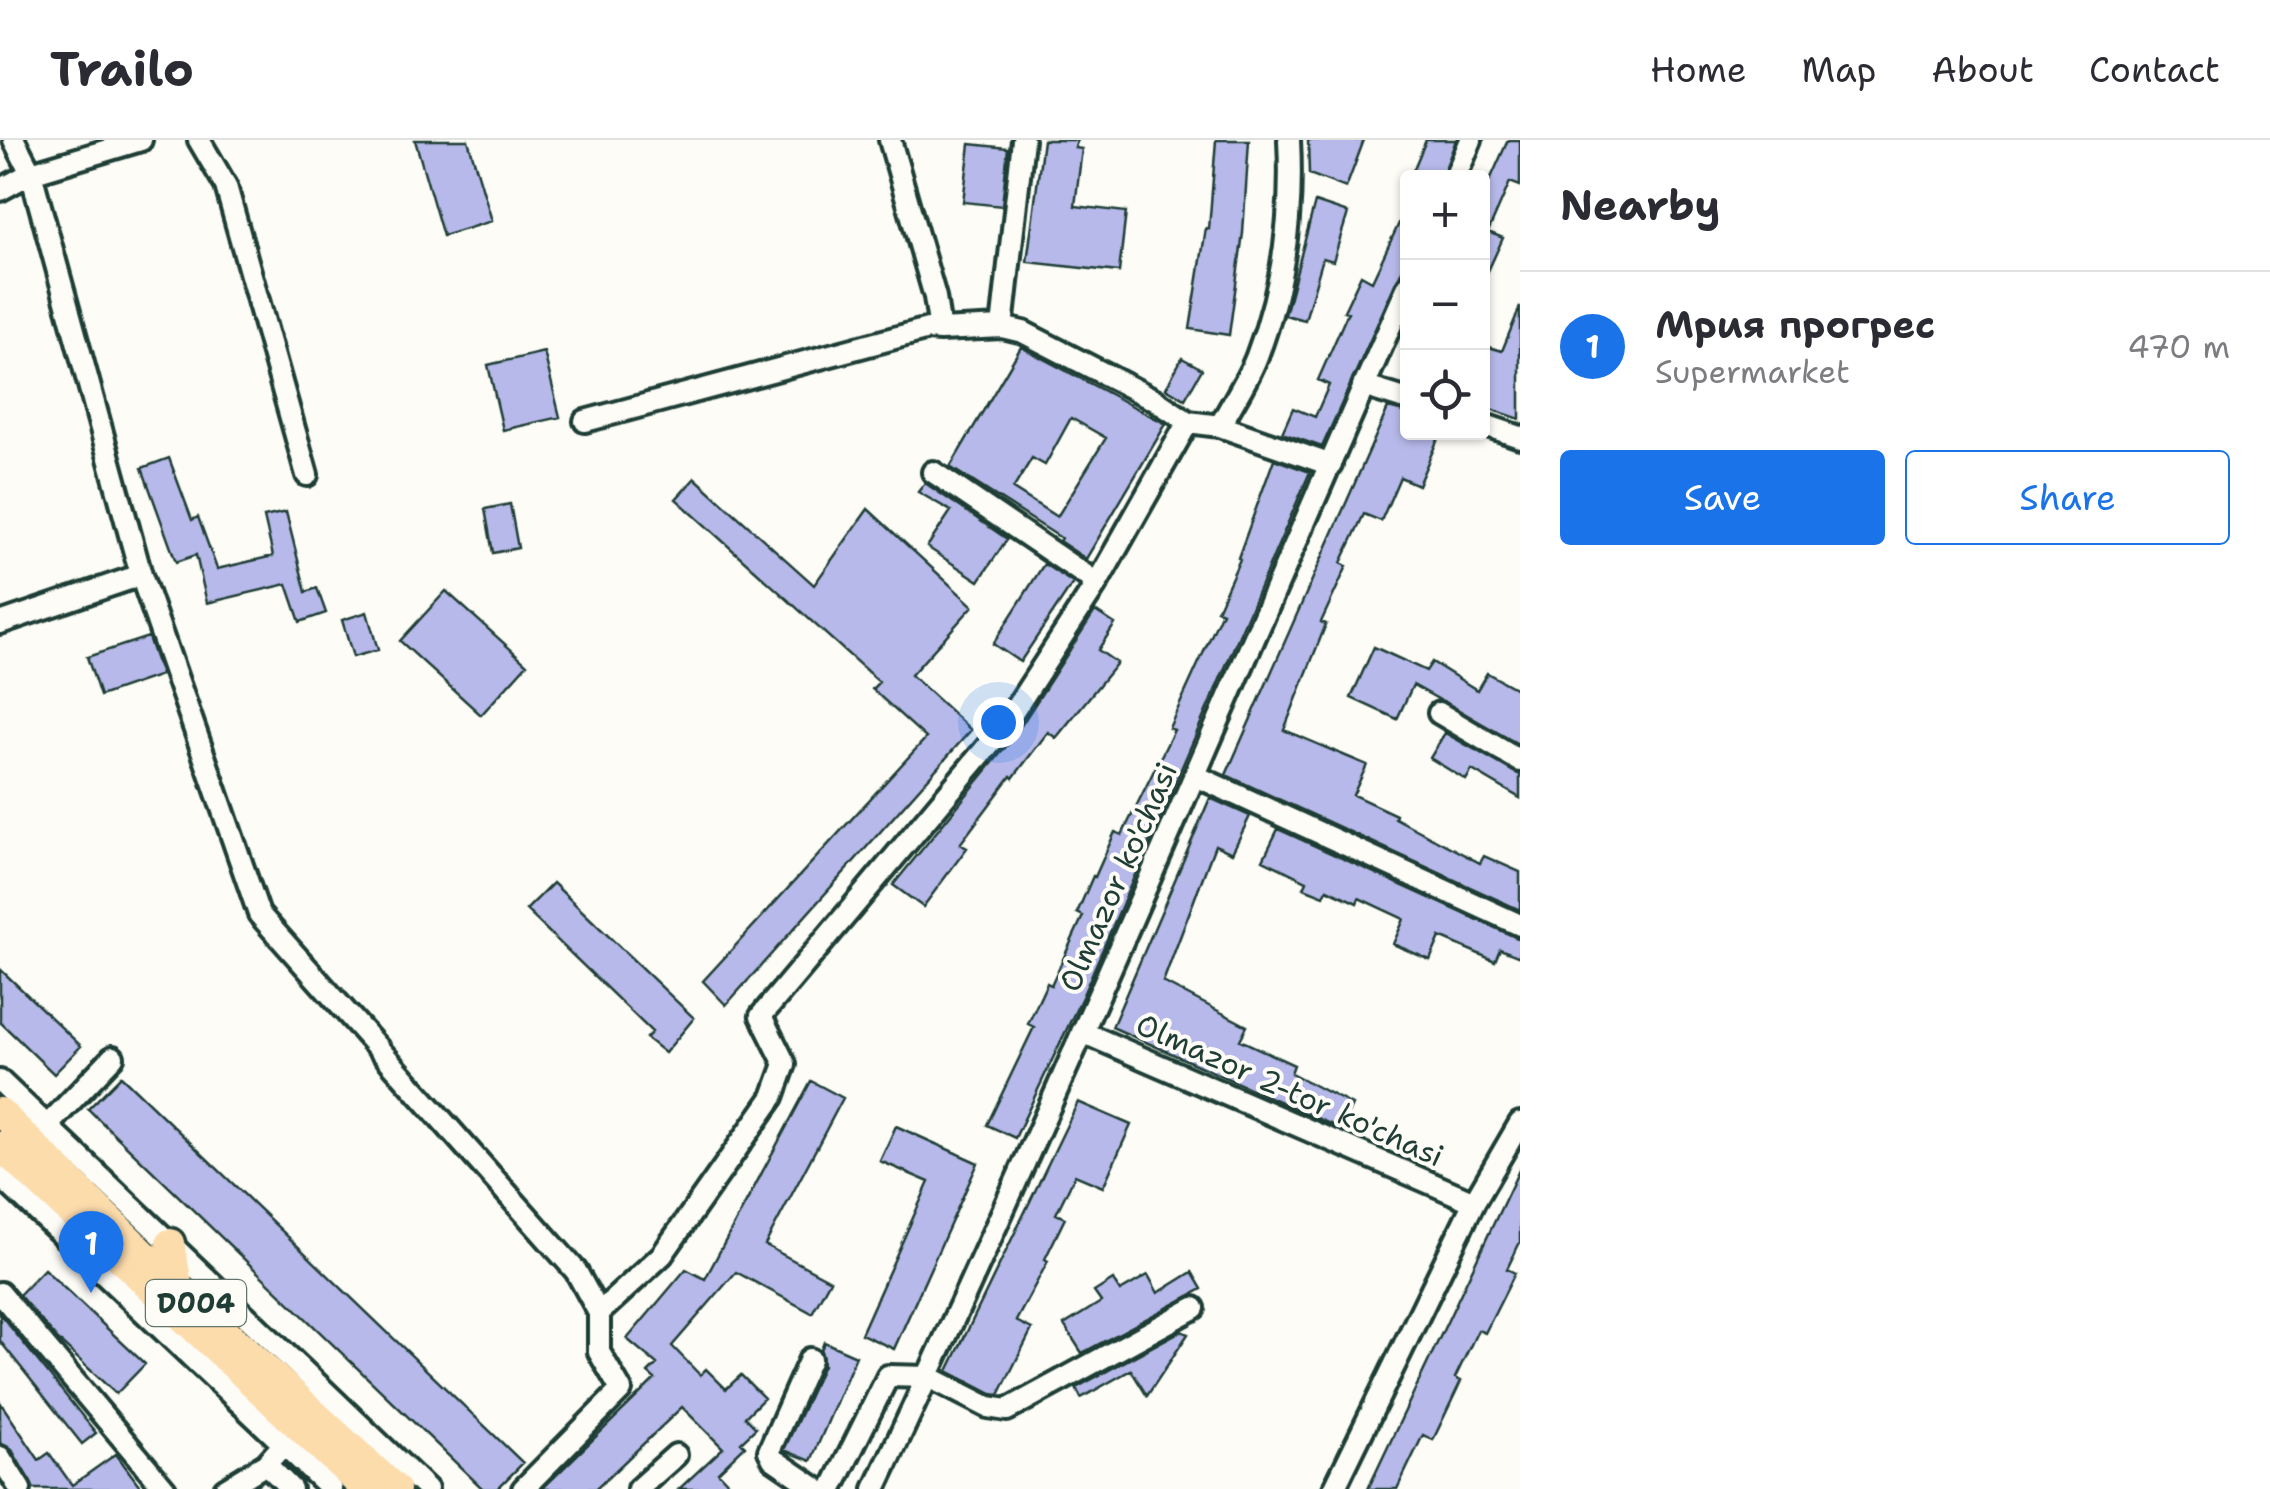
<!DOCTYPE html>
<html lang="en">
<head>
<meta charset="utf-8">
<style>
	:root { --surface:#fff; --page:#f2f2f3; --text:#2b2b33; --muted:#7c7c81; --line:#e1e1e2; --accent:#1a73e8 }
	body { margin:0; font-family:"Shantell Sans",sans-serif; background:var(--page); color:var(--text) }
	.controls { position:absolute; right:30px; top:30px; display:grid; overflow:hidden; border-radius:10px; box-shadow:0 2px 8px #0004 }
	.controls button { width:90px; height:90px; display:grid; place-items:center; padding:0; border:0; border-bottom:2px solid var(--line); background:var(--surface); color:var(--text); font:50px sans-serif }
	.you { position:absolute; left:998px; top:582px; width:35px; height:35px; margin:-25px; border:8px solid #fff; border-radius:50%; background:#1a73e8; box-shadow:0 0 0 15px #1a73e833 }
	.badge { display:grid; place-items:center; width:65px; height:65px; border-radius:50%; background:var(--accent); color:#fff; font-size:32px; font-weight:700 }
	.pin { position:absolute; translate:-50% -82px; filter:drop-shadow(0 2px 5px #0008) }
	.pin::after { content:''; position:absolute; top:52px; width:35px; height:30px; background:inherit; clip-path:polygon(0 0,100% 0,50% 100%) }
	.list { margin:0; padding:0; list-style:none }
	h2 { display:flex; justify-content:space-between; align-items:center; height:130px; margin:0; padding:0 40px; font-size:42px }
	h2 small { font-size:32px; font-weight:400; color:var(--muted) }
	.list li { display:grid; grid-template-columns:65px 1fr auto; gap:30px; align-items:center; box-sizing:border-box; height:150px; padding:0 40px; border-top:2px solid var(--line) }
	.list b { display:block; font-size:38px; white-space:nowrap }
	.list p { margin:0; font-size:32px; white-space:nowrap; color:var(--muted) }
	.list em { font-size:32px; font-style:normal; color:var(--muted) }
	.actions { display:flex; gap:20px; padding:30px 40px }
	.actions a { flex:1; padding:22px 0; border:2px solid var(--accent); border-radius:10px; text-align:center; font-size:35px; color:var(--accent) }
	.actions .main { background:var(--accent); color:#fff }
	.icon { flex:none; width:55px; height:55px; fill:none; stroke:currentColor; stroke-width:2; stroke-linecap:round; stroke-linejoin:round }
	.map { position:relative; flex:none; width:1520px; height:1349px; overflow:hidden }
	header { display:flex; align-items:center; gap:60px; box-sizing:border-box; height:140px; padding:0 50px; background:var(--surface); border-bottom:2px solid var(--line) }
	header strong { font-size:48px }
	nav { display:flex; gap:55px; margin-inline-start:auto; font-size:35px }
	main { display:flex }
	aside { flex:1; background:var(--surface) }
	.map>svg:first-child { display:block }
</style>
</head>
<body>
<header>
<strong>Trailo</strong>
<nav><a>Home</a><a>Map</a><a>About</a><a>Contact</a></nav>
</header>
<main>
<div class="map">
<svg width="1520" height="1349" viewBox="0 0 1520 1349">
	<rect width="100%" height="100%" fill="#fdfcf7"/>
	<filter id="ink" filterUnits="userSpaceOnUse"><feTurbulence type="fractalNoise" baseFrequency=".01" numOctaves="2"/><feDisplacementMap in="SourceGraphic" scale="20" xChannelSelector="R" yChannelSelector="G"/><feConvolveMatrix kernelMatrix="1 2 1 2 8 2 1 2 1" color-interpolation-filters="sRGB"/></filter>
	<g filter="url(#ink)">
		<path fill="#b7b9ea" stroke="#1f3d34" stroke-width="2.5" fill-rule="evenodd" d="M415 0H468L492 81 443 96Z
			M1043 0H1077L1075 8 1082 9 1075 66 1126 72 1119 132 1027 122Z
			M1216 0H1249L1243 93 1229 195 1190 189 1206 88 1209 89Z
			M1308 0H1364L1346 48 1309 34Z
			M1426 0H1456L1442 38H1410Z
			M1508 0H1520V46L1510 42 1488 92 1503 98 1482 144V58Z
			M970 4 1008 8 1002 66 963 62Z
			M1315 62 1348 73 1333 121 1323 118 1305 180 1285 175Z
			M1408 64V117L1322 307 1282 293 1293 268 1315 277 1329 245 1318 240 1348 172 1344 171 1361 135 1372 141Z
			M1520 167V279L1482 266V205L1502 211Z
			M1021 207 1166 284 1086 419 1059 401 1061 398 950 327ZM1071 278 1106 298 1057 377 1013 349 1032 318 1045 325Z
			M544 212 560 277 503 290 488 225Z
			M1182 218 1202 229 1185 259 1166 248Z
			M1388 268 1408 273V292H1441L1418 345 1400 337 1381 381 1364 374 1341 423 1347 426 1321 482 1326 484 1284 590 1367 625 1353 655 1396 675 1395 678 1480 723 1484 716 1520 732V770L1226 635Z
			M169 318 192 380 198 377 217 429 273 416 264 377 286 372 306 452 317 448 326 473 300 482 287 444 207 463 196 415 176 422 142 328Z
			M1274 319 1310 332 1082 857 1015 998 987 985 1034 887 1028 884 1047 843 1051 845 1083 776 1077 773 1093 736 1095 737 1115 692 1122 695 1174 590 1169 588 1222 472 1217 470 1240 419 1238 418Z
			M695 338 814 445 868 369 973 466 911 535 971 590 726 865 703 841 926 598 872 549 879 542 676 359Z
			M925 343 1007 399 979 441 927 407 951 371 918 352Z
			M510 364 518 408 493 413 485 369Z
			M1044 424 1073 443 1020 522 993 504Z
			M446 451 527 524 481 575 400 501Z
			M1095 471 1115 484 1098 510 1117 523 1056 598 1048 592 1013 638 1011 636 960 704 967 708 923 767 893 745 1013 598Z
			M367 472 378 510 353 517 342 480Z
			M148 497 161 535 100 556 87 517Z
			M1374 507 1426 531 1432 522 1477 550 1487 533 1520 551V605L1413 545 1397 579 1351 558Z
			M1445 593 1520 635V658L1472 630 1466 640 1430 618Z
			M1210 658 1250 676 1232 713 1215 705 1163 842 1247 886 1240 900 1294 925 1291 933 1352 965 1341 989 1112 887Z
			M1278 689 1520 799V817L1500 809 1495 821 1440 797 1430 820 1393 804 1404 779 1359 758 1357 763 1327 749 1324 756 1304 748 1307 741 1263 720Z
			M553 743 694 878 665 913 646 898 652 892 526 770Z
			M0 829 81 906 54 934 0 882Z
			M121 936 523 1323 497 1349H483L88 969Z
			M811 941 843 958 765 1105 830 1140 812 1173 736 1132 672 1206 700 1235 706 1229 726 1249 741 1235 764 1258 745 1277 756 1288 741 1302 745 1306 718 1332 734 1349H679L723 1308 682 1267 596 1349H542L655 1239 648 1233 657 1224 627 1199 686 1129 705 1139Z
			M1078 962 1131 985 1103 1047 1075 1035 1056 1074 1065 1078 1045 1119 1048 1121 1016 1181 1032 1189 999 1255 992 1254 948 1231Z
			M896 986 978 1023 894 1209 861 1194 929 1042 880 1021Z
			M1520 1028V1102L1507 1129 1515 1133 1485 1193 1478 1190 1455 1238 1461 1241 1433 1300 1423 1295 1397 1349H1368Z
			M44 1129 145 1224 116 1254 58 1200 19 1155Z
			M1192 1132 1202 1149 1082 1213 1064 1185 1101 1162 1094 1152 1113 1140 1120 1151 1148 1135 1158 1153Z
			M0 1174 96 1293 82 1304 0 1201Z
			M1181 1191 1188 1194 1147 1256 1131 1230 1081 1258 1076 1248Z
			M824 1202 856 1216 811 1321 784 1310 823 1225 821 1210Z
			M0 1262 39 1320 49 1313 72 1345 116 1314 142 1349H34L12 1310 0 1303Z"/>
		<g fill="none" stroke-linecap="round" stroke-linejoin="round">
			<defs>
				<path id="minor" d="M14 0 31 33 141 435 259 774 576 1131 599 1173
					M199 0 226 46 307 335
					M1455 38 1471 0
					M0 50 31 33 141 0
					M1002 187 1023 0
					M940 190 1002 187 1023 192 1155 260 1188 282 1220 286 1331 325
					M1363 246 1408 260
					M585 281 928 189 940 190 935 157 890 0
					M1482 284 1520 297
					M1220 286C1232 263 1248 240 1257 216 1284 146 1293 75 1289 0
					M933 332 1097 443
					M0 483 141 435
					M1439 573 1520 621
					M1196 636 1520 785
					M1082 892 1474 1062
					M0 941 427 1349
					M48 985 113 917
					M0 1036 331 1349
					M0 1153 165 1349
					M810 1219 769 1311 773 1319 817 1349
					M0 1317 20 1349
					M266 1324 291 1349
					M225 1349 266 1324 283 1305
					M523 1349 621 1250 599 1212V1173L662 1115 773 957 785 924 761 876 1002 589 1097 443 1188 282
					M638 1349 676 1315
					M832 1349 888 1236 929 1237 988 1267 1007 1270 1194 1168
					M875 1349C1062 952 1231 547 1408 146
					M1334 1349 1474 1062 1520 983"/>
				<path id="major" d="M0 972 179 1148 396 1349
					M0 1006 365 1349
					M170 1103 179 1148"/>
			</defs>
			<use href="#minor" stroke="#1f3d34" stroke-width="28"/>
			<use href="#major" stroke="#1f3d34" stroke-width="35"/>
			<use href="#minor" stroke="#fdfcf7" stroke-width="20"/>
			<use href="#major" stroke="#fddcac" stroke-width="28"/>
		</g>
	</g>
	<g text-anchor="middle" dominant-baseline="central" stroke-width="8" stroke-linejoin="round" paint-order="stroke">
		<rect fill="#fdfcf7" stroke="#62766e" stroke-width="2.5" x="146" y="1140" width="100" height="46" rx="8"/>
		<g font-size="28" font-weight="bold" fill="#1f3d34">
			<text x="196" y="1163">D004</text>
		</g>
		<g font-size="30" fill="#1f3d34" stroke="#fdfcf7">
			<text transform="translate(1118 737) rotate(-66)">Olmazor ko'chasi</text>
			<text transform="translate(1290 950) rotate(24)">Olmazor 2-tor ko'chasi</text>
		</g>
	</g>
</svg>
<div class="controls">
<button>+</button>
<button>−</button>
<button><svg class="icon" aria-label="locate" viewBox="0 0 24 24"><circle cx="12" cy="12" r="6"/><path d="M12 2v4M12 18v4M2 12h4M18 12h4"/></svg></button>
</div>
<div class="you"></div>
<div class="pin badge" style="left:91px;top:1153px">1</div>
</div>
<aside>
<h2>Nearby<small></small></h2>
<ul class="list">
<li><span class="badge">1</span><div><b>Мрия прогрес</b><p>Supermarket</p></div><em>470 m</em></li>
</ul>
<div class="actions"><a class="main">Save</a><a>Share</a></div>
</aside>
</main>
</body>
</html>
